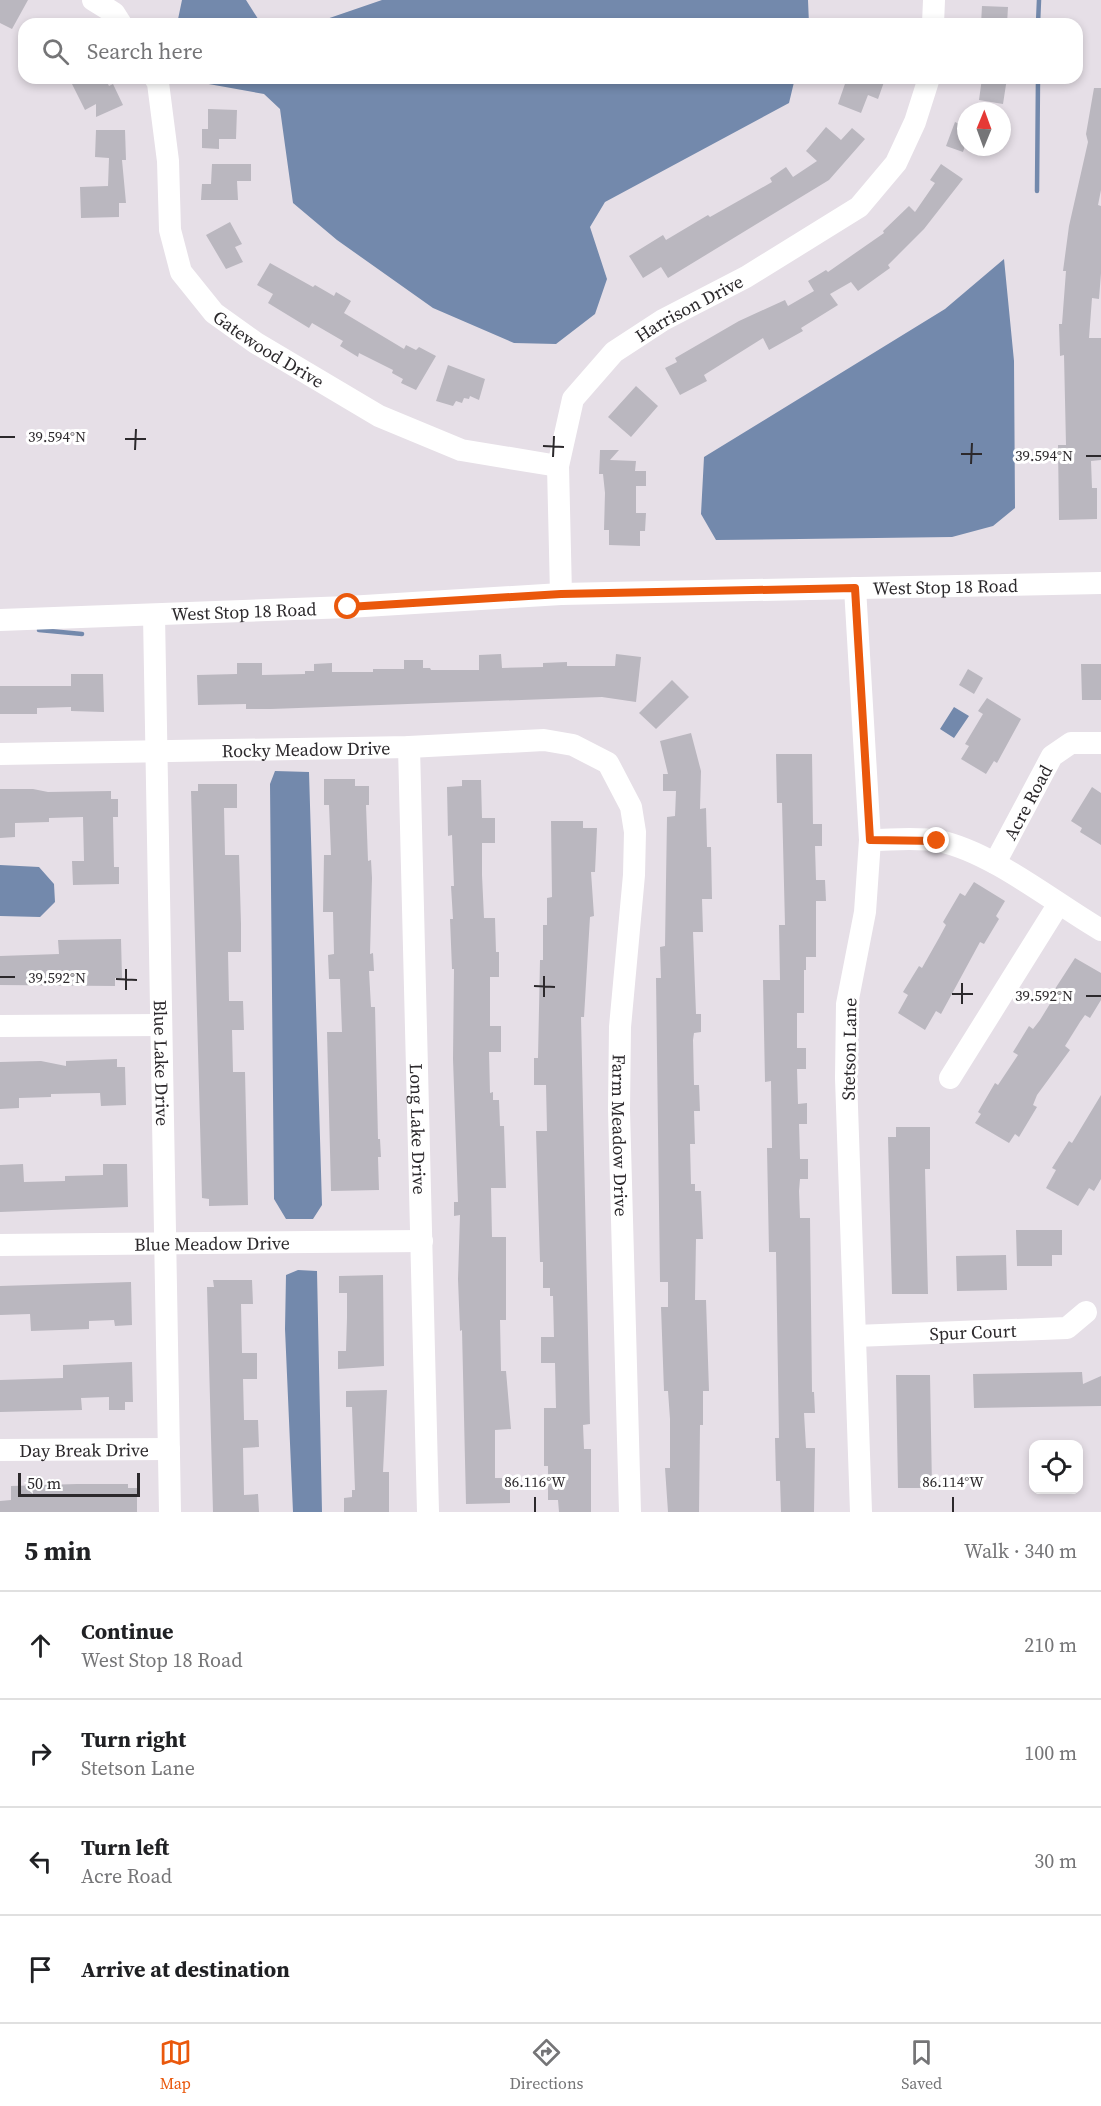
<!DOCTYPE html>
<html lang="en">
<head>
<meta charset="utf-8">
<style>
	:root { --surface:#fff; --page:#f6f6f6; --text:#202124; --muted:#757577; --line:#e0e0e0; --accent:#ea580c }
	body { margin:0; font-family:"Source Serif 4",serif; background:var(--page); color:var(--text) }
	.controls { position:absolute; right:18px; bottom:18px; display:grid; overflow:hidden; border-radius:12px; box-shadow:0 3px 9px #0003 }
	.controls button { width:54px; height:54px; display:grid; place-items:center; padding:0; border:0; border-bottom:2px solid var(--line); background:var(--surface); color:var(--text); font:30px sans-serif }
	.compass { position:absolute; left:957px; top:102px; width:54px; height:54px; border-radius:50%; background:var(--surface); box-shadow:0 3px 9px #0003; rotate:1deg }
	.scale { position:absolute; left:18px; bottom:15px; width:122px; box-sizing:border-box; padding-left:6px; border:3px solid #2c292c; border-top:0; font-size:16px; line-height:21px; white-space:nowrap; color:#2c292c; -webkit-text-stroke:4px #fff; paint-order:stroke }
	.stop { position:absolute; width:18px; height:18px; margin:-14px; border:4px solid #ea580c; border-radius:50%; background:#fff }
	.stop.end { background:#ea580c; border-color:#fff; box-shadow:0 2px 6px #0008 }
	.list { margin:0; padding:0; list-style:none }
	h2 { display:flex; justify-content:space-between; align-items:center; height:78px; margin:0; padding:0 24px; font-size:26px }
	h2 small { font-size:20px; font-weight:400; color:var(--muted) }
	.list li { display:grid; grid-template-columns:39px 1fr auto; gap:18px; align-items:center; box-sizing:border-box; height:108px; padding:0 24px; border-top:2px solid var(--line) }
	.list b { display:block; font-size:22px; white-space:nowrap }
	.list p { margin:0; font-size:20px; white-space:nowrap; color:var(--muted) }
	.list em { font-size:20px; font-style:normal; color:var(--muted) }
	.icon { flex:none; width:33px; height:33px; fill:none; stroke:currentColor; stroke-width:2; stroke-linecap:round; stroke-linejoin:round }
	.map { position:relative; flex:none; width:1101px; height:1512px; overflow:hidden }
	.search { position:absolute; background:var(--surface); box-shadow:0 3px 9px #0003; left:18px; right:18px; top:18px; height:66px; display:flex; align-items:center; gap:15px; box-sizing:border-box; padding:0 21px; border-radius:18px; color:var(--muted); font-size:22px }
	.sheet { height:510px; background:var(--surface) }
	nav { display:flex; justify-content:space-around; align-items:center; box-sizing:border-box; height:84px; border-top:2px solid var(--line); background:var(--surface); font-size:16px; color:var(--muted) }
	nav a { display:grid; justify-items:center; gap:3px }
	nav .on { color:var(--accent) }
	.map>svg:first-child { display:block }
</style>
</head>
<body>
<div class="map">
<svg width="1101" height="1512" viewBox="0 0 1101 1512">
	<rect width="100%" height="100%" fill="#e6dfe7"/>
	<path fill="#7389ac" d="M182 0H246L260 22 267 24H177Z
		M382 0H808L809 24H312Z
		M201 78H795L789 103 605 202 590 227 607 279 595 314 556 344 514 343 433 308 337 240 293 203 280 109 264 94 203 83Z
		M1004 259 1014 361 1015 508 993 526 952 537 716 540 701 514 704 457 945 309Z
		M954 707 969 716 954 738 940 729Z
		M275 771 309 772 322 1205 313 1219H286L274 1199 270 784Z
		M0 865 39 867 54 884 55 902 40 917 0 916Z
		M298 1270 317 1271 322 1512H293L285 1329 286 1275Z"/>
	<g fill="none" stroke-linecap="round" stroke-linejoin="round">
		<path stroke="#7389ac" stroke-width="4.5" d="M1038 24 1039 0
			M1037 191 1038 78
			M39 630 82 634"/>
	</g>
	<path fill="#bab7bf" d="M0 0H28L12 29 0 23Z
		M982 6 1008 7 1007 24H981Z
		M69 78H105L109 86 113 84 123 105 96 117V104L85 110Z
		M847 78H873L884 82 878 99 868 95 861 113 838 104Z
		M982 78H1007L1003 104 979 100Z
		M1094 88H1101V190L1098 205 1101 206V273L1099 299 1092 298 1089 338H1101V460L1091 461 1092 488H1097V519L1059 520 1058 445H1066L1064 355 1060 356 1059 324H1062L1066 271H1063L1069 226 1088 142 1086 134Z
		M208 109 237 110 236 139H219V149L202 148V129H208Z
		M955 122 966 127V143L963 152 946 146Z
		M826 127 841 140 852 128 865 139 829 180 668 278 661 267 643 278 629 256 663 235 666 240 708 215 710 217 772 182 770 178 786 167 793 177 817 161 806 151Z
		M96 130H125L126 160H122L126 203H119V217L81 218 80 187 108 186 109 158 95 157Z
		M212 164H251V181H237L238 200H201L202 184H211Z
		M941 164 963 179 924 229 888 265 890 268 858 291 851 282 830 294 838 305 801 328 803 331 769 350 763 338 704 375 707 381 680 395 665 368 677 362 675 358 739 321 785 300 788 306 814 291 808 281 826 270 828 272 884 233 883 231 909 206 915 212 935 183 930 180Z
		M230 222 242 244 235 247 243 262 226 269 206 235Z
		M270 263 313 287 315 285 334 296 336 292 351 301 344 313 404 349 406 345 416 350 419 347 436 356 416 390 401 383 403 379 392 373 393 370 359 353 358 357 340 346 343 341 312 323 309 328 268 303 273 294 257 285Z
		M448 365 485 379 479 400 470 396 469 399 464 398 462 403 456 401 453 406 436 401Z
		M636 386 658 406 631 437 608 417Z
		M600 450H619L610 460 636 461 635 471H646V486H636V513H646L645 531H640V546L609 545V530H604L605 493 603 474H599Z
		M501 654 502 668 543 667V663L567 662V666H615L616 654 641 657 636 702 602 697 271 709H246V704L198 705 197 675 237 674V663H262V675L305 674V671H314V664L332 663V672H373V669H404V660H423V668H430L431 670H479V655Z
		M1081 664H1101V700H1082Z
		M968 669 983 678 974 694 959 685Z
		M71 674H103L104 712 71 711V707L37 708V714H0V686H71Z
		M672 680 689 697 656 729 639 713Z
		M987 698 1021 719 997 763 994 761 986 774 961 759 969 746 965 744 983 714 978 711Z
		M691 733 701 771 700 809 706 808 707 847H711L712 899H702L703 932H693L696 1014H701V1032L694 1033 693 1040 694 1085H699L700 1111H694L695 1144H690L691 1184H695V1191H701L703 1239H696L695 1300H706L709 1391H703V1425H700L699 1512H668L665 1468H670V1419L668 1391H664L661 1307H668V1282H660L656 978H661L660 947 665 946 667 817 675 816 676 791H663V774H668L660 741Z
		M776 754H812L813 824H822V846H815L816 880H825L826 901H816V957H806V970H804V1013H797V1048H806V1069H797L798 1104 807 1103V1124H799L800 1159H808V1179H800L799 1191 800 1218H810L812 1392H814L815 1413H804L806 1448H815L814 1512H781L780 1481H776L775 1438H779L776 1252H769L767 1148H772L771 1081 765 1082 763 980H780L779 925H785L782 803H777Z
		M324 779H355V786H369V805H366L368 861 371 860 372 878 370 954 373 953 374 971H369L371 1007H375L378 1139H380L381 1157H378L379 1190 331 1191 327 1032H342L340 979H329L328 955 334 954 333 912H323L324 855H331L329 805H324Z
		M462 780H481L482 818H495V843H482V875L484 918H495L496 952H499V977H490V1026H501V1052H489L490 1093 493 1092V1100H499L500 1126H504L506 1188H491L492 1237H506V1320H500L501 1371H506L511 1429 495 1430V1478H502V1486H510V1503L466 1504 462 1330 460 1331 458 1279 460 1215 454 1216V1202H458L453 1059 454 969H452L450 919H453L451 886H454L452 835 448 836 447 787 462 786Z
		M198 784H237V808H224L225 855H239L241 924V952H228L229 1001H243L244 1030H232L233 1072H245L248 1205 209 1206V1199L202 1198 191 791H198Z
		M1092 787 1101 793V845L1080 832 1082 828 1071 821Z
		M0 789H33L48 792 111 791V799H118V817H113L114 867H119V884L73 885 72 861H84L83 817 49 818V822L15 823V837L0 838Z
		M551 821H583V828H597L595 872H591L594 916 590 917 584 1017H581L590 1424 583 1425 584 1449H591V1512H559L558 1500H548V1466H544V1408H556L555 1363H541V1337H554L553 1296H550V1288H543V1262H540L536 1131H547L546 1085H534V1058H538L540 960H543V925H547V898L552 897Z
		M974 882 1005 901 996 916 999 919 984 944 980 942 941 1014 936 1011 925 1030 898 1013 908 995 903 992 919 966 922 968 939 938 946 925 943 922 960 893 965 896Z
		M121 939 122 978H115V986L0 985V956L59 954 58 940Z
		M1075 958 1101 973V1000L1090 1018 1085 1015 1080 1022 1065 1046 1070 1050 1037 1095 1033 1105 1037 1107 1019 1137 1015 1134 1009 1143 975 1123 981 1114 978 1112 995 1083 998 1085 1018 1055 1013 1052 1029 1026 1033 1029 1040 1020 1056 994 1053 992Z
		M117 1059V1067H125L126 1105 101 1106 100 1093 51 1094V1097L19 1098V1108L0 1109V1062L41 1061 66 1066V1061Z
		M1101 1095V1179L1094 1191 1089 1188 1078 1206 1046 1188 1056 1170 1052 1168 1069 1141 1072 1143Z
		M896 1127H930V1169H925L928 1294H892L888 1137H896Z
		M23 1164 24 1182 65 1181V1176L103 1175V1164H127L128 1207 0 1212V1165Z
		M1016 1230H1062V1255H1052V1266H1017Z
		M1006 1255 1007 1290 957 1291 956 1256Z
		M383 1275 384 1366 338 1369V1351H346L347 1318V1293H339V1276Z
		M213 1280H252L253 1304H241L242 1353H257V1379H243L244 1420H258L259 1447 243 1448 244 1495 258 1494 259 1512H213L207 1287H214Z
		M131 1282 132 1325 115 1326 114 1320 89 1321V1329L31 1331 30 1314 0 1315V1286Z
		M132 1362 133 1402H125V1410H109V1397L81 1398 82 1410 0 1412V1380L63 1378V1365Z
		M1082 1372 1083 1384 1101 1376V1406L974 1408 973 1374Z
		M896 1375H930L932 1488H898Z
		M387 1390 383 1472H389V1512H344V1498L352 1497V1490H355L352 1407H346V1391Z
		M77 1484H128V1488H137V1512H0V1501L11 1500V1486Z"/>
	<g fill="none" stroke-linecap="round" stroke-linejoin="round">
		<g stroke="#fff" stroke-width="22">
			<path d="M93 0 114 13 121 24"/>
			<path d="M933 24 934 0"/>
			<path id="s1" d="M155 78 158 83 168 161 170 230 181 272 214 313 256 343 379 416 461 450 558 466"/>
			<path d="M855 588 870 840 865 912 847 1004 846 1078 861 1512"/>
			<path id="s2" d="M561 594 558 466 573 399 614 352 663 320 746 277 859 207 896 163 915 122 929 78"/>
			<path id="s3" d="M154 615 170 1512"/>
			<path id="s4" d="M0 620 348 607 561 594 1101 583"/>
			<path id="s5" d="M409 747 428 1512"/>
			<path id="s6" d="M0 754 409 747 544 740 573 745 608 763 631 807 635 832 634 875 620 1027 619 1110 630 1512"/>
			<path d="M870 840C892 840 917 837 939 841 992 852 1053 902 1101 930"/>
			<path id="s7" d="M995 863 1052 756 1071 743H1101"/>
			<path d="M0 1026 161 1025"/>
			<path d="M950 1078 1058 905"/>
			<path id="s8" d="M0 1245 422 1241"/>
			<path id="s9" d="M855 1336 1067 1328 1086 1312"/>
			<path id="s10" d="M0 1450 169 1449"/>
		</g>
	</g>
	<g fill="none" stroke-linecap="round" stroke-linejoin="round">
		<path stroke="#ea580c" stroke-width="8" d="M348 607 561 594 855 588 870 840 937 841"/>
	</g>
	<path fill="none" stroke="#2c292c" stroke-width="2" d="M0 437H15M125 439H146M543 446 564 447M135 450 136 429M961 454H982M1086 456H1101M553 457 554 436M971 464 972 443M0 977H15M116 979 137 980M534 986 555 987M126 990V969M952 994H973M1086 996H1101M544 997V976M962 1004V983M535 1512V1497M953 1512V1497"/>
	<g text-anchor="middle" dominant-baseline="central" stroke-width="6" stroke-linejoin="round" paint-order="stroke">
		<g font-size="18" fill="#2c292c" stroke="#fff">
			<text stroke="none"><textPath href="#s2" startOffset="346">Harrison Drive</textPath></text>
			<text stroke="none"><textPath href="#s1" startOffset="315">Gatewood Drive</textPath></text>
			<text stroke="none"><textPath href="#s4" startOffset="946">West Stop 18 Road</textPath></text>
			<text stroke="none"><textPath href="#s4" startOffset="244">West Stop 18 Road</textPath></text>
			<text stroke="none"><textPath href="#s6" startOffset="306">Rocky Meadow Drive</textPath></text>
			<text stroke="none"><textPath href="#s7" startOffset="69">Acre Road</textPath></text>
			<text transform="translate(849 1049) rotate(-89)">Stetson Lane</text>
			<text stroke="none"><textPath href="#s3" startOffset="448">Blue Lake Drive</textPath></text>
			<text stroke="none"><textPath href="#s5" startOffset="382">Long Lake Drive</textPath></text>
			<text stroke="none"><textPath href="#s6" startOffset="992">Farm Meadow Drive</textPath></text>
			<text stroke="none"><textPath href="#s8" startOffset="212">Blue Meadow Drive</textPath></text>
			<text stroke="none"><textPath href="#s9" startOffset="118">Spur Court</textPath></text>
			<text stroke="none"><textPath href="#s10" startOffset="84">Day Break Drive</textPath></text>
		</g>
	</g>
	<g font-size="15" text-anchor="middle" fill="#2c292c" stroke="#fff" stroke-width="6" stroke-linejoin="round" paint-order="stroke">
		<text x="57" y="442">39.594°N</text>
		<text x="1044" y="461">39.594°N</text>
		<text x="57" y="983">39.592°N</text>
		<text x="1044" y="1001">39.592°N</text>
		<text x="535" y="1487">86.116°W</text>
		<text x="953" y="1487">86.114°W</text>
	</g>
</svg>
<div class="controls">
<button><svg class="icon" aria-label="locate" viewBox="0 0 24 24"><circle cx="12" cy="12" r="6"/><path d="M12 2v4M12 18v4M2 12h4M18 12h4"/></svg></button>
</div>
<svg class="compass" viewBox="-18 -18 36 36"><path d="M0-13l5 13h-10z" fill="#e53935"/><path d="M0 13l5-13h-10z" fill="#757577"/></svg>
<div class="scale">50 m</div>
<div class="stop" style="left:348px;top:607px"></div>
<div class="stop end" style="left:937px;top:841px"></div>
<div class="search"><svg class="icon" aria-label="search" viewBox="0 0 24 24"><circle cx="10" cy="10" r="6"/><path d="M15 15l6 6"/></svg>Search here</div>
</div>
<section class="sheet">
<h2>5 min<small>Walk · 340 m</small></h2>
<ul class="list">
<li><svg class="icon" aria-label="ahead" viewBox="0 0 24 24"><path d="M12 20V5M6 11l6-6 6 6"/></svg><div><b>Continue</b><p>West Stop 18 Road</p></div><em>210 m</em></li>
<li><svg class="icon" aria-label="right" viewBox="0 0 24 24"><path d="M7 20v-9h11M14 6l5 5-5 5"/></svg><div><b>Turn right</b><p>Stetson Lane</p></div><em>100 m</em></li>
<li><svg class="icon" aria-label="left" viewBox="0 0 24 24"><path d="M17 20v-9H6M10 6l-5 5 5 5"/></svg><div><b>Turn left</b><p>Acre Road</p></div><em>30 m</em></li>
<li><svg class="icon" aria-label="arrive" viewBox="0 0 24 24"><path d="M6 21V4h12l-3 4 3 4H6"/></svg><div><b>Arrive at destination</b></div></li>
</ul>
</section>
<nav>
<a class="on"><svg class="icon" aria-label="map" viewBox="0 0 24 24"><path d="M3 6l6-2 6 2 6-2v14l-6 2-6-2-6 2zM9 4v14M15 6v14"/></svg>Map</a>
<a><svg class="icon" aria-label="directions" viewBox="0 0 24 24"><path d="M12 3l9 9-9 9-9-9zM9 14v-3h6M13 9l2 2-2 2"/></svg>Directions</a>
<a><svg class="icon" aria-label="saved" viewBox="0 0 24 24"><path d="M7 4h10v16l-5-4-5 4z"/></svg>Saved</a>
</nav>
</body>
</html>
